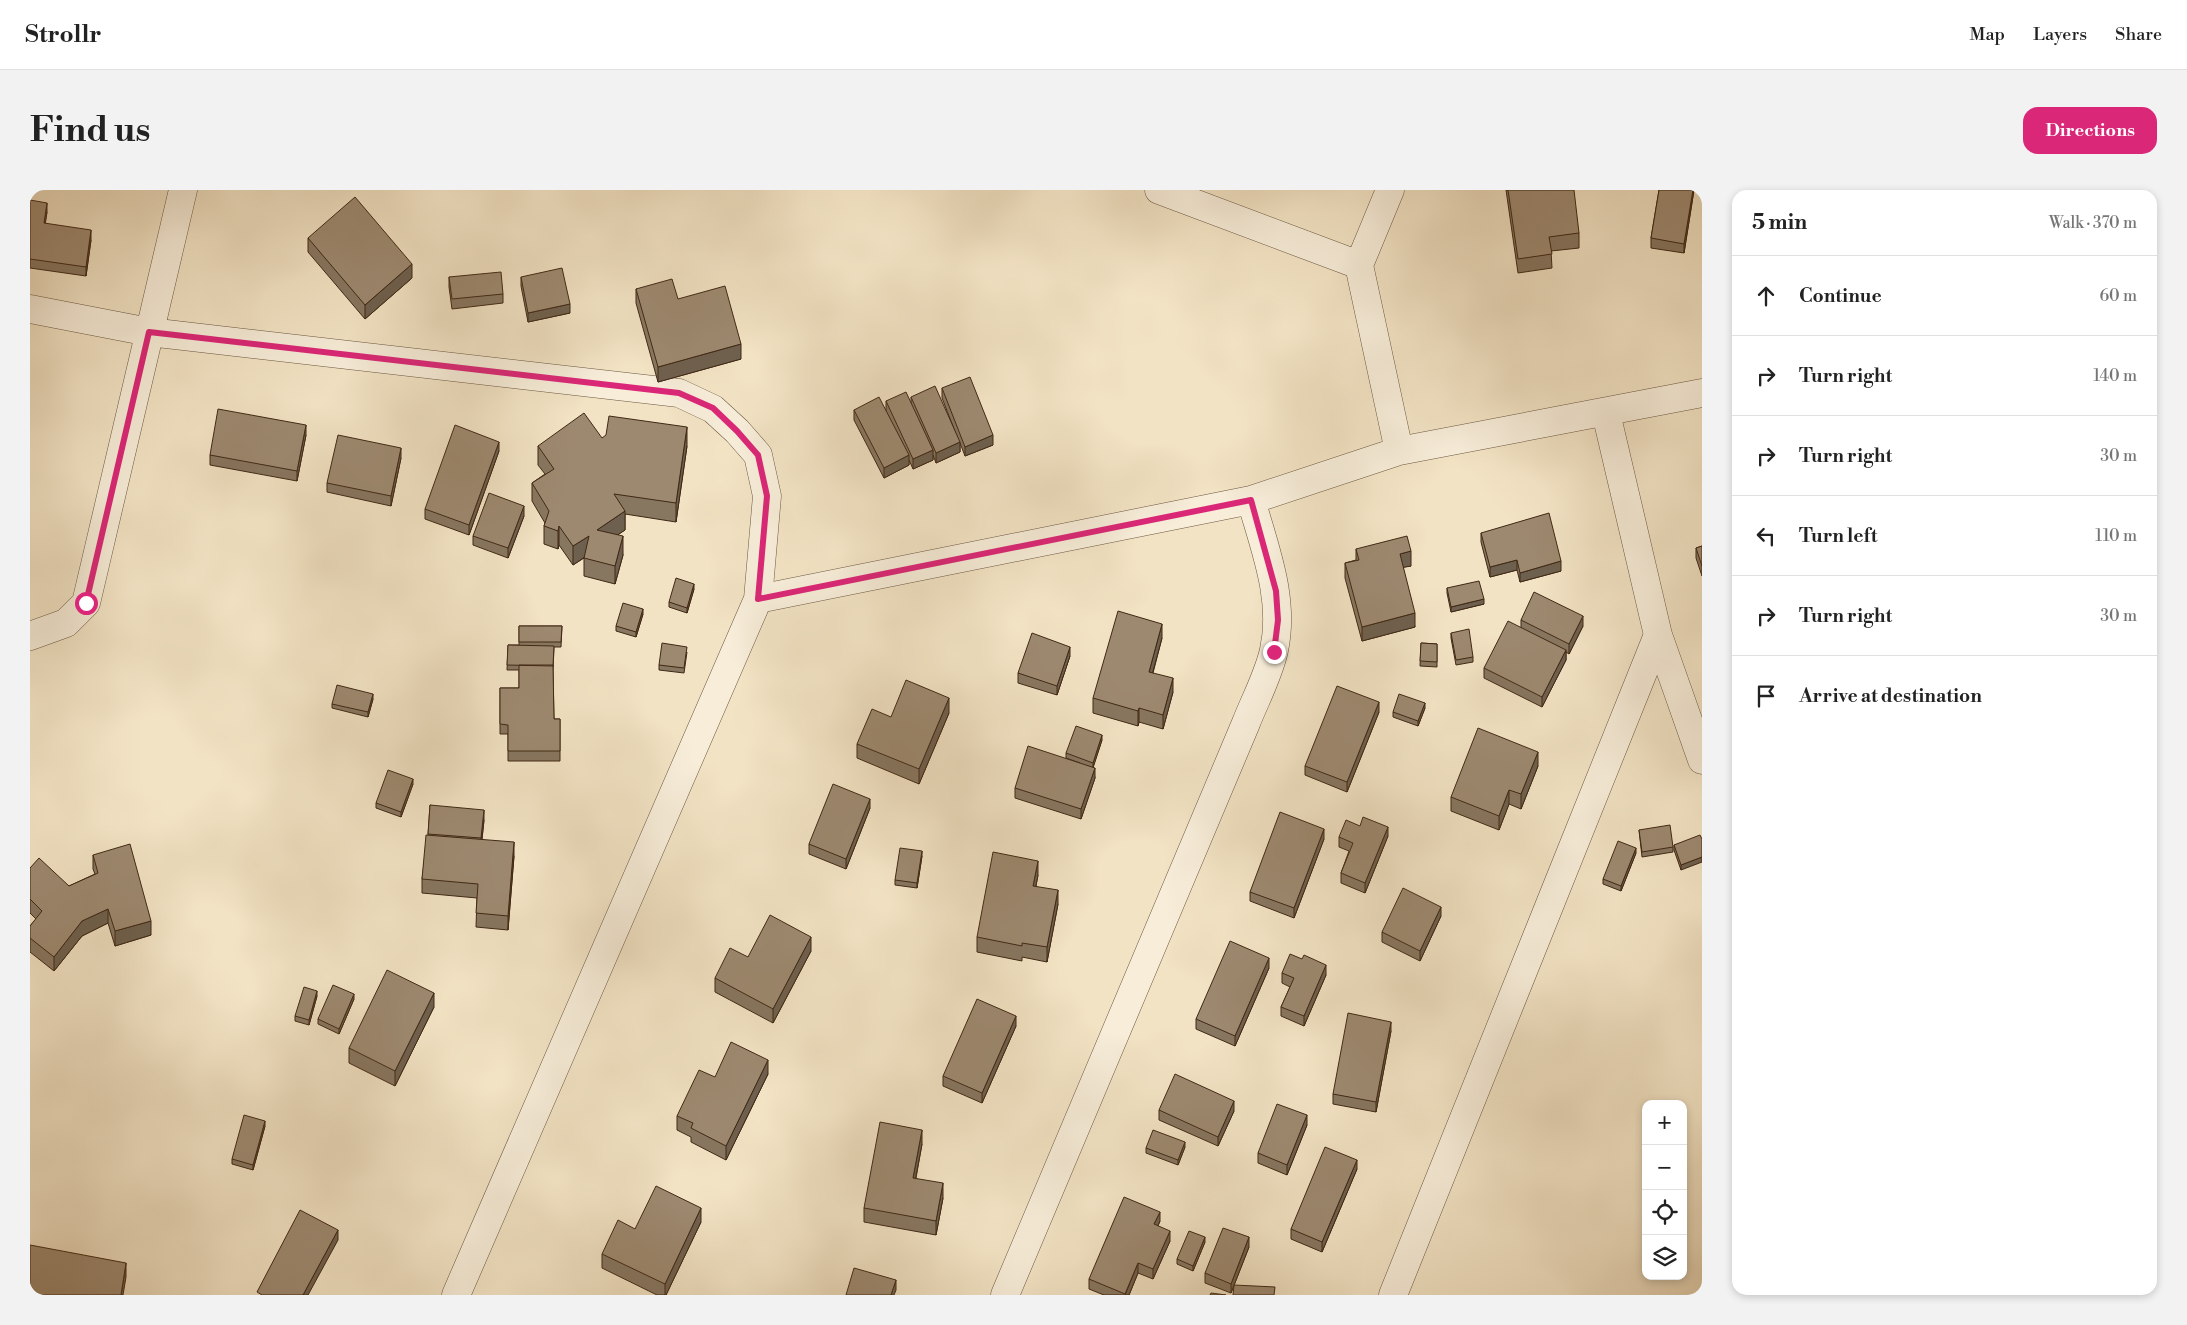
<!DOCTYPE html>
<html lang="en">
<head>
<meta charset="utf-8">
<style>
	:root { --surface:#fff; --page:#f2f2f2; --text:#222; --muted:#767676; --line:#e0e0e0; --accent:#db2777 }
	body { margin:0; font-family:"Libre Bodoni",serif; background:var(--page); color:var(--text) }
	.controls { position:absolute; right:15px; bottom:15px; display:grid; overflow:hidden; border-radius:10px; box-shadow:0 2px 8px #0003 }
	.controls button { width:45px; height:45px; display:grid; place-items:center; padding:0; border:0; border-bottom:1px solid var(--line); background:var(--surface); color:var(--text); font:25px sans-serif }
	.stop { position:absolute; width:15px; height:15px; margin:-11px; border:4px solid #db2777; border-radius:50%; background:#fff }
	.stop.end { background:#db2777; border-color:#fff; box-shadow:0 1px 5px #0008 }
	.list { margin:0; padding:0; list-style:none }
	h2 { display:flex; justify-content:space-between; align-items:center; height:65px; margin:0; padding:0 20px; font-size:21px }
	h2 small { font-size:16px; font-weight:400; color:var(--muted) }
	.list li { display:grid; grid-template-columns:32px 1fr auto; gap:15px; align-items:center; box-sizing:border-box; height:80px; padding:0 20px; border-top:1px solid var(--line) }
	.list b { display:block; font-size:19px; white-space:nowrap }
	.list em { font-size:16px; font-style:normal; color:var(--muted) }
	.icon { flex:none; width:28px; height:28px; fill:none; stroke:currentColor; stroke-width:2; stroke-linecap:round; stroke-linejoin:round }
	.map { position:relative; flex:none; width:1672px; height:1105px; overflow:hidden; border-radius:15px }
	header { display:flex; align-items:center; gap:30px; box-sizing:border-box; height:70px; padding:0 25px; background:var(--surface); border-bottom:1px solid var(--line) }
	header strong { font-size:24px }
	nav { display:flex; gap:28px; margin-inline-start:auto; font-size:18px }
	.intro { display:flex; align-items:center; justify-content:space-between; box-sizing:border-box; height:120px; padding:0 30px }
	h1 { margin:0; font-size:35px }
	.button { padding:12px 22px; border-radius:15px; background:var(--accent); color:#fff; font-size:18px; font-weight:700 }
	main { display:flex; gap:30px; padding:0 30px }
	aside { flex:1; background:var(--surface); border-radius:15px; box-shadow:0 2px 8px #0003 }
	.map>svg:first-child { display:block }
</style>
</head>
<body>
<header>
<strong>Strollr</strong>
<nav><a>Map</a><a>Layers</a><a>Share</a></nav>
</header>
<div class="intro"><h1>Find us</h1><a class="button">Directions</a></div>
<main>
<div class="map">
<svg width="1672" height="1105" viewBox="0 0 1672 1105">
	<rect width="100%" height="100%" fill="#f2e3c4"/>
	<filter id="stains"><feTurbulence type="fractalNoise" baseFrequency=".004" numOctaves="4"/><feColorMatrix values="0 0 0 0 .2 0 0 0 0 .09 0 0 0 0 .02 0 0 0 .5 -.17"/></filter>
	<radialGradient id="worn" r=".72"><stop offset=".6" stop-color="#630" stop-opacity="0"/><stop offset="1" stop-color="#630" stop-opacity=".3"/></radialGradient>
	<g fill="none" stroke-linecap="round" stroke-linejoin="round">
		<defs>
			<path id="minor" d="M1129 0 1329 75 1369 261
				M1329 75 1360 0
				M0 119 119 142 649 203 683 219 707 241 728 265 737 306 728 409 426 1105
				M1576 223 1628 445 1672 570
				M728 409 1221 310 1369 261 1672 203
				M0 446 36 433 56 413 153 0
				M975 1105 1216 533C1225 510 1239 484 1244 460 1255 409 1235 359 1221 310
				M1363 1105 1628 445"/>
		</defs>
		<use href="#minor" stroke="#6c5741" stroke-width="29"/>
		<use href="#minor" stroke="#f7edd9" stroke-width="28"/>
	</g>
	<path fill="#877660" stroke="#402815" d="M1476 0H1513L1549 43V58L1521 61 1522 78 1488 83Z
		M1629 0H1664L1654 63 1621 58V48Z
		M0 10 17 22 15 33 61 50 56 86 0 78Z
		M278 48 382 88 335 129 278 62Z
		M419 87 473 104V113L422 119 419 97Z
		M491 87 540 123 498 132 491 96Z
		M606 99 648 109 711 169 628 192 606 113Z
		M912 198 963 255 935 266 930 253V262L906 273 903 265V270L883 279 879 270V275L854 288 824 230V220L856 221V211L881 214V207L928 249 912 208Z
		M276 245 267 291 180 275V265Z
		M572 248 657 256 646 332 595 324V340L587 345 593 365 585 394 554 386V368L543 375 529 355 528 359 514 354V336L515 333 502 311V293L515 284 508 275V256Z
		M469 261 439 345 395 329V319Z
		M371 268 361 316 297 302V293Z
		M494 326 478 368 443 355V346Z
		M1451 343 1531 381 1490 392 1487 380 1460 387 1451 352Z
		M1672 356V386L1666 368V358Z
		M1326 359 1381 376 1373 377 1385 437 1332 451 1315 388V373L1326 370Z
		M1417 398 1454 414 1421 422 1417 403Z
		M664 399 657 423 639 417V412Z
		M613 424 606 447 586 441V436Z
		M1491 430 1553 436 1539 464 1536 462V470L1512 517 1454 488V478L1491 438Z
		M489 436H532L531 457H524L523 481 524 529H530V571H478V544H470V498H489V480H477L478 455H489Z
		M1421 443 1443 467V472L1426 475 1421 448Z
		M1132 448 1123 483 1143 502 1133 539 1109 532 1108 536 1063 523V508Z
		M1391 453 1407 454V477L1390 476Z
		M657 462 654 483 629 480V475Z
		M1040 466 1027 505 988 493V483Z
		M343 509 338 527 302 518V514Z
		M1395 518 1388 536 1363 527V522Z
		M1349 522 1317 602 1275 585V576Z
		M919 523 889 594 827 568V554L861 527Z
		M1072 550 1063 577 1065 588 1051 629 985 608V598L1050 573 1036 568V563Z
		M1508 576 1491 619 1479 614 1469 640 1421 621V607Z
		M383 594 371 627 346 618V613Z
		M400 615 454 630 452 649 484 666 478 740 446 737 447 708 392 703V689L398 645Z
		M840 618 816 679 779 664V654Z
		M1609 640 1643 657V662L1612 667Z
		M1358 646 1335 703 1311 693V683L1319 661 1309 657V647Z
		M1294 649 1264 728 1220 711V702Z
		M1672 649 1651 680 1644 660V655Z
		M1606 663 1591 701 1573 694V689Z
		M63 665 121 745 85 756 78 733 52 746 24 781 0 762V736L6 729 0 723V678L39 696 65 684 63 679Z
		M892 666 887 698 865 695V690Z
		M1008 685 1006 696 1028 714 1017 772 992 767V771L947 762V747Z
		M1411 726 1390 771 1352 752V742Z
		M781 761 743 833 685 802V788L718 767Z
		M1239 778 1205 856 1166 839V829Z
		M1252 783 1296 785 1274 836 1251 826V817L1260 797 1252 793Z
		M287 806 279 835 265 831V826Z
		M324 809 309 844 288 834V829Z
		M404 817 365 896 319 873V858Z
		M986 836 952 913 913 896V886Z
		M1361 841 1346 922 1303 914V904Z
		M738 884 696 970 661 952V947L647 940V926L685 887Z
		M1129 920 1204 921 1188 956 1129 930Z
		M1277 935 1257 985 1228 973V963Z
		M235 936 223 980 202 974V969Z
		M892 954 886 988 913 1008 906 1045 834 1032V1018Z
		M1155 957 1148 975 1116 963V958Z
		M1327 979 1292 1062 1261 1049V1039Z
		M1130 1031 1128 1036 1140 1051 1123 1089 1108 1083 1099 1105H1074L1059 1099V1089Z
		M671 1032 636 1105H627L572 1078V1064L605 1039Z
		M1175 1052 1163 1081 1147 1074V1069Z
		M1219 1057 1201 1103 1175 1093V1083Z"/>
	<path fill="#6e604e" stroke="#402815" d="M1663 0H1664L1654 63V54Z
		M17 13V22L14 43V33Z
		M61 40V50L56 86V77Z
		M382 74V88L335 129V115Z
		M540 114V123L498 132V123Z
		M711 154V169L628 192V177Z
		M276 235V245L267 291V281Z
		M657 237V256L646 332V313Z
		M963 245V255L935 266V257Z
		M469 252V261L439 345V335Z
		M930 252V262L906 273V263Z
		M371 258V268L361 316V306Z
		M903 260V270L883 279V269Z
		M879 265V275L854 288V278Z
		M494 316V326L478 368V358Z
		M595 321V340L567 359V340Z
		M529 336V355L528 359V341Z
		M559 346V364L543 375V356Z
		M593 346V365L585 394V376Z
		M1381 361V376L1370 378V364Z
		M1487 370V380L1460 387V377Z
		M1531 371V381L1490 392V383Z
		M664 394V399L657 423V418Z
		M1454 409V414L1421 422V417Z
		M613 419V424L606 447V442Z
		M1385 423V437L1332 451V437Z
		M1553 426V436L1539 464V454Z
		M1132 434V448L1119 496V482Z
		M1040 457V466L1027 505V496Z
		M1536 460V470L1512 517V507Z
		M1143 488V502L1133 539V525Z
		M343 504V509L338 527V522Z
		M919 508V523L889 594V579Z
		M1349 512V522L1317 602V592Z
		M1395 513V518L1388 536V531Z
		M1109 518V532L1108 536V521Z
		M1072 545V550L1063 578V573Z
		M1508 562V576L1491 619V604Z
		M1065 578V588L1051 629V619Z
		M383 589V594L371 627V622Z
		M1479 600V614L1469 640V626Z
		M840 609V618L816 679V669Z
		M454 620V630L451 658V648Z
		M1358 637V646L1335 703V693Z
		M1294 639V649L1264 728V718Z
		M484 652V666L478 740V726Z
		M1606 658V663L1591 701V696Z
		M892 661V666L887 698V693Z
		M1672 667V672L1651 680V675Z
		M1008 671V685L1003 710V696Z
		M1028 700V714L1017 772V757Z
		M1411 717V726L1390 771V761Z
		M78 719V733L52 746 24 781V767L52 731Z
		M121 731V745L85 756V741Z
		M781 747V761L743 833V819Z
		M1239 768V778L1205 856V846Z
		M1296 775V785L1274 836V826Z
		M287 801V806L279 835V830Z
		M404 803V817L365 896V881Z
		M324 804V809L309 844V839Z
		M986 826V836L952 913V903Z
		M1361 832V841L1346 922V912Z
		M738 870V884L696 970V956Z
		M1204 911V921L1188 956V947Z
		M1277 925V935L1257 985V975Z
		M235 931V936L223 980V975Z
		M892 940V954L883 1002V988Z
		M1155 952V957L1148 975V970Z
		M1327 970V979L1292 1062V1052Z
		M913 993V1008L906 1045V1031Z
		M671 1018V1032L636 1105H635V1094Z
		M1130 1022V1031L1124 1044V1034Z
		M308 1040V1050L278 1105H273Z
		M1140 1041V1051L1123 1089V1079Z
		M1175 1047V1052L1163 1081V1076Z
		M1219 1047V1057L1201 1103V1094Z
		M96 1073V1087L93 1105H91Z
		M1108 1073V1083L1099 1105H1095Z
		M866 1090V1100L864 1105H861Z"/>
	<path fill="#9d8970" stroke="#402815" d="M1478 0H1544L1549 43 1519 47 1522 64 1488 69Z
		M1629 0H1663L1654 54 1621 48Z
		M325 7 382 74 335 115 278 48Z
		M0 10 17 13 14 33 61 40 56 77 0 69Z
		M532 78 540 114 498 123 491 87Z
		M471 82 473 104 422 109 419 87Z
		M642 89 648 109 695 96 711 154 628 177 606 99Z
		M940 187 963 245 935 257 912 198Z
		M905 196 930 252 906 263 881 207Z
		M876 202 903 260 883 269 856 211Z
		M849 207 879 265 854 278 824 220Z
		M188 219 276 235 267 281 180 265Z
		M554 223 572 248 576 245 579 226 657 237 646 313 584 304 595 321 567 340 593 346 585 376 554 368 559 346 543 356 529 336 528 341 514 336 519 321 502 293 524 279 508 256Z
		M425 235 469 252 439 335 395 319Z
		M308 245 371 258 361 306 297 293Z
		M459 303 494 316 478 358 443 346Z
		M1519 323 1531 371 1490 383 1487 370 1460 377 1451 343Z
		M1377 346 1381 361 1370 364 1385 423 1332 437 1315 373 1329 370 1326 359Z
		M1672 356V376L1666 358Z
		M646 388 664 394 657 418 639 412Z
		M1449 391 1454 409 1421 417 1417 398Z
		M1504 402 1553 426 1539 454 1491 430Z
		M593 413 613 419 606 442 586 436Z
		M1088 421 1132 434 1119 482 1143 488 1133 525 1109 518 1108 521 1063 508Z
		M1478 431 1536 460 1512 507 1454 478Z
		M489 436H532L531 452H489Z
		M1439 439 1443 467 1426 470 1421 443Z
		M1002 443 1040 457 1027 496 988 483Z
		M632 453 657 457 654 478 629 475Z
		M1391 453 1407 454V472L1390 471Z
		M478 455 524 456 523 476 477 475Z
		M489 475H523L524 529H530V561H478V535L470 534V498H489Z
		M876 490 919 508 889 579 827 554 842 519 861 527Z
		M307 495 343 504 338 522 302 514Z
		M1307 496 1349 512 1317 592 1275 576Z
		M1369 504 1395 513 1388 531 1363 522Z
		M1046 536 1072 545 1063 573 1036 563Z
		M1448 538 1508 562 1491 604 1479 600 1469 626 1421 607Z
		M998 556 1065 578 1051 619 985 598Z
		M358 580 383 589 371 622 346 613Z
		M803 594 840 609 816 669 779 654Z
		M400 615 454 620 451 648 398 644Z
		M1250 622 1294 639 1264 718 1220 702Z
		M1333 627 1358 637 1335 693 1311 683 1323 653 1309 647 1316 630 1330 636Z
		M1640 635 1643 657 1612 662 1609 640Z
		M396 645 484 652 478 726 446 723 448 694 392 689Z
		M1670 645 1672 649V667L1651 675 1644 655Z
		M1588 651 1606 658 1591 696 1573 689Z
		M100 654 121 731 85 741 78 719 52 731 24 767 0 748V736L12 721 0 709V678L9 668 39 696 68 683 63 665Z
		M870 658 892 661 887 693 865 690Z
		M963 662 1008 671 1003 696 1028 700 1017 757 992 753V756L947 747Z
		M1373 698 1411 717 1390 761 1352 742Z
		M740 725 781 747 743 819 685 788 700 758 718 767Z
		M1200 751 1239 768 1205 846 1166 829Z
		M1260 764 1272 769 1274 765 1296 775 1274 826 1251 817 1264 788 1252 783Z
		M357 780 404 803 365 881 319 858Z
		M303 795 324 804 309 839 288 829Z
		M274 797 287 801 279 830 265 826Z
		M947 809 986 826 952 903 913 886Z
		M1318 823 1361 832 1346 912 1303 904Z
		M701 852 738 870 696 956 661 938 663 933 647 926 669 880 685 887Z
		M1145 884 1204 911 1188 947 1129 920Z
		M1247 914 1277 925 1257 975 1228 963Z
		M214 925 235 931 223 975 202 969Z
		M850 932 892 940 883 988 913 993 906 1031 834 1018Z
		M1123 940 1155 952 1148 970 1116 958Z
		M1295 957 1327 970 1292 1052 1261 1039Z
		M626 996 671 1018 635 1094 572 1064 588 1030 605 1039Z
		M1094 1007 1130 1022 1124 1034 1140 1041 1123 1079 1108 1073 1095 1104 1059 1089Z
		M270 1020 308 1040 273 1105H232L227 1102Z
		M1193 1038 1219 1047 1201 1094 1175 1083Z
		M1159 1041 1175 1047 1163 1076 1147 1069Z
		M0 1055 96 1073 91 1105H0Z
		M824 1078 866 1090 861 1105H816Z
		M1204 1095 1245 1097 1244 1105H1203Z
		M1181 1103 1196 1105H1180Z"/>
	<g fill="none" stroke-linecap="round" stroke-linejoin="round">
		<path stroke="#db2777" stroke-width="6" d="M56 413 119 142 649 203 683 218 707 241 728 265 737 306 728 409 1221 310 1246 401 1248 430 1244 462"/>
	</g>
	<rect width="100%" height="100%" filter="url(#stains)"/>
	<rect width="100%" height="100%" fill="url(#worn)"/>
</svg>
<div class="controls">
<button>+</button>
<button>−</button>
<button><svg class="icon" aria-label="locate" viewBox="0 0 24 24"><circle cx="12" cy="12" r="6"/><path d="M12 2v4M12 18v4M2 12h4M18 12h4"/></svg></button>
<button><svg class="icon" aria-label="layers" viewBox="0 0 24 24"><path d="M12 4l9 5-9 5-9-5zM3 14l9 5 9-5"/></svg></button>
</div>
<div class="stop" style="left:56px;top:413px"></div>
<div class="stop end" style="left:1244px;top:462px"></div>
</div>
<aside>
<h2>5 min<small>Walk · 370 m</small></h2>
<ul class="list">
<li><svg class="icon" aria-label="ahead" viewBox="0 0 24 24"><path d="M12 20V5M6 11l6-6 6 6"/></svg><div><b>Continue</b></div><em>60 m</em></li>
<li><svg class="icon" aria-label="right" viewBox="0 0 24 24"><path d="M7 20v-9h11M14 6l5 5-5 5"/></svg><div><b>Turn right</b></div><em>140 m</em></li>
<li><svg class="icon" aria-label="right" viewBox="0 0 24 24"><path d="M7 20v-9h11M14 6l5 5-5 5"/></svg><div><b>Turn right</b></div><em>30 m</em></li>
<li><svg class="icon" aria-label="left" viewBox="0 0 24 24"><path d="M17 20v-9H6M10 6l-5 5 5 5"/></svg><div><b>Turn left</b></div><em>110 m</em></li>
<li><svg class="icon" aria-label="right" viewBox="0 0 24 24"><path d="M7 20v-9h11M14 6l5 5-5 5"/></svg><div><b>Turn right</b></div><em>30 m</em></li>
<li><svg class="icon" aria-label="arrive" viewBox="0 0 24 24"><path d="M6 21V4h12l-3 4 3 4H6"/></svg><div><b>Arrive at destination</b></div></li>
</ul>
</aside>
</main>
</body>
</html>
